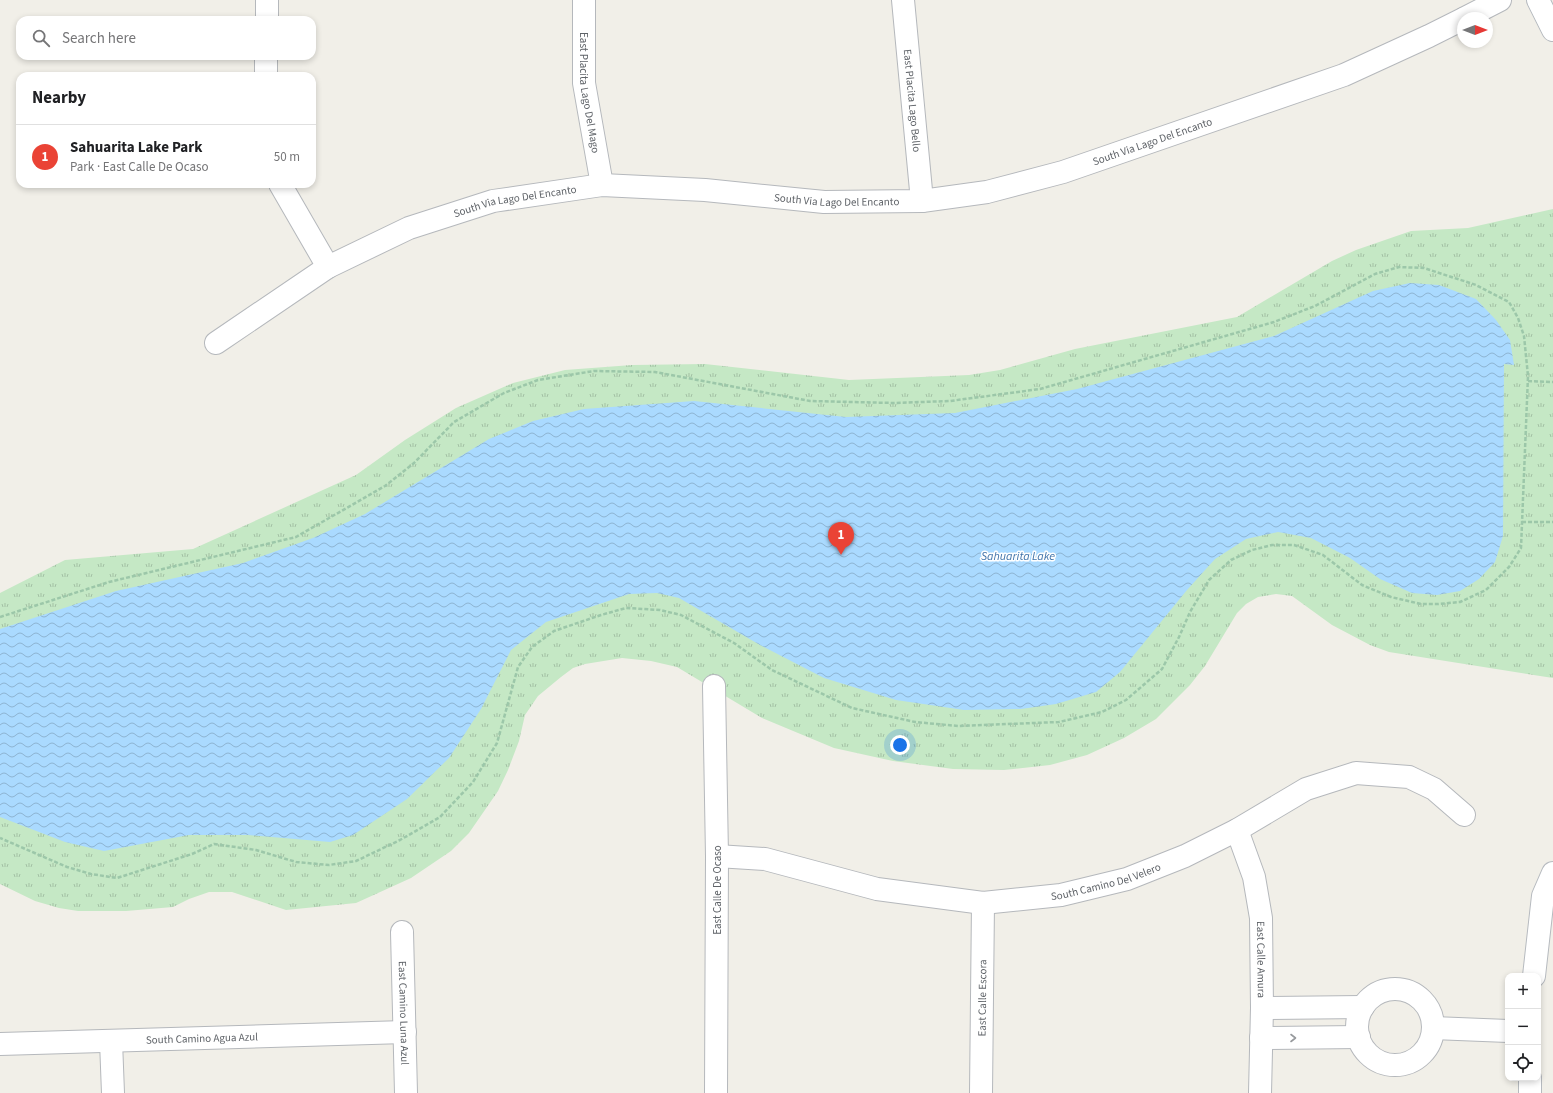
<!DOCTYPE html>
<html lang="en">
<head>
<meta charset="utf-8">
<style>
	:root { --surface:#fff; --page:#f2f2f2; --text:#202124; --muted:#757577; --line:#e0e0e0; --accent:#ea4335 }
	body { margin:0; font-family:"Source Sans 3",sans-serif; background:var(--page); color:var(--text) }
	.controls { position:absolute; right:12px; bottom:12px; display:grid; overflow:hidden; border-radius:8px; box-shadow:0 2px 6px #0003 }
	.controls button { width:36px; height:36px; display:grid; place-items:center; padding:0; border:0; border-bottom:1px solid var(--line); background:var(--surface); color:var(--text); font:20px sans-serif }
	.compass { position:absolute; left:1457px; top:12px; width:36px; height:36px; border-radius:50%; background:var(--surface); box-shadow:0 2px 6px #0003; rotate:90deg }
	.you { position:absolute; left:900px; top:745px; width:14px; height:14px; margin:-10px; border:3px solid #fff; border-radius:50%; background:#1a73e8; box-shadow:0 0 0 6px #1a73e833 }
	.badge { display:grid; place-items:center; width:26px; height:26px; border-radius:50%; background:var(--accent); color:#fff; font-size:13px; font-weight:700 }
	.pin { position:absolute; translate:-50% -33px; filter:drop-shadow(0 1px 2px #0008) }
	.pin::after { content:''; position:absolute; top:21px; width:14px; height:12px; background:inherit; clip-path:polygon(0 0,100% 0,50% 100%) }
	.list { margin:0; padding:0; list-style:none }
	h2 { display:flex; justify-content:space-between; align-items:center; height:52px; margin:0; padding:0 16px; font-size:17px }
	h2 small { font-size:13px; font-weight:400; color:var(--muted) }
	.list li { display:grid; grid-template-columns:26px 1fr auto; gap:12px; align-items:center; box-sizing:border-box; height:64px; padding:0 16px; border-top:1px solid var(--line) }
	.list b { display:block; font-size:15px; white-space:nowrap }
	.list p { margin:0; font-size:13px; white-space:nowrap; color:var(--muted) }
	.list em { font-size:13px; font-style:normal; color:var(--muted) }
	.icon { flex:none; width:22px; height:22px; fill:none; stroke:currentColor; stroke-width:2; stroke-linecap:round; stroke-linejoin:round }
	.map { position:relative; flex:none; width:1553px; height:1093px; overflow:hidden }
	.search { position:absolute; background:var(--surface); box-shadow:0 2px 6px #0003; left:16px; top:16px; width:300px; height:44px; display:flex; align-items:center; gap:10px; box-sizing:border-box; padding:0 14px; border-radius:12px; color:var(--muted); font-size:15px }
	.panel { position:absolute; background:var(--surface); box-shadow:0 2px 6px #0003; left:16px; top:72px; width:300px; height:116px; border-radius:12px }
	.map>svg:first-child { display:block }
</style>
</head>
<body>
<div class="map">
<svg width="1553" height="1093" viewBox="0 0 1553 1093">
	<defs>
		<pattern id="park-tufts" width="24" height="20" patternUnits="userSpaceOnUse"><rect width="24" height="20" fill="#c5e8c5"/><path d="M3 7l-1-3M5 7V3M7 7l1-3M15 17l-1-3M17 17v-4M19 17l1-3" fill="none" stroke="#a3c0a4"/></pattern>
		<pattern id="water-waves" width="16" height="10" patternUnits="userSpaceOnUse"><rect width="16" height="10" fill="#aadaff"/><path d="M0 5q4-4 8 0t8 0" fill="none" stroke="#8eb4d2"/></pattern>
	</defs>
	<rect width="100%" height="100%" fill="#f1efe8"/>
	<path fill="url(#park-tufts)" d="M1553 209V678L1389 652 1370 645 1332 625 1292 596 1276 594 1258 597 1246 604 1237 613 1205 666 1190 685 1156 719 1124 738 1087 755 1050 765 1004 770 953 769 893 761 834 748 762 718 677 667 651 661 622 658 585 664 573 668 561 677 538 696 525 715 519 741 508 770 498 791 469 833 451 851 411 878 356 903 286 910 232 892H209L189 899 173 907 126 911H78L59 908 35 901 0 884V593L65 560 193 549 356 475 405 440 456 408 513 383 565 370 632 365 705 364 849 380 969 375 1000 370 1075 349 1237 317 1332 261 1356 250 1411 231 1468 228Z"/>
	<path fill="url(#water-waves)" d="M1410 283 1439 285 1476 299 1496 320 1510 340 1514 365 1504 364 1503 536 1495 562 1479 579 1460 591 1437 595 1412 593 1380 579 1350 558 1311 538 1278 532 1246 539 1215 559 1187 590 1120 672 1096 692 1056 704 1021 709 964 710 896 700 824 678 760 645 679 598 657 593 629 594 546 622 511 650 481 709 449 758 407 799 353 835 330 842 248 835H189L104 851 65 842 0 817V629L116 591 243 563 313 538 365 514 489 439 533 421 584 409 694 401 846 417 955 413 1077 389 1274 336 1373 291Z"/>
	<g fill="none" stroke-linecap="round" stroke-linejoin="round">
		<defs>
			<g id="street">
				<path id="s1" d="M584 0V83L602 185"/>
				<path id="s2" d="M903 0 922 201"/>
				<path d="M1465 18 1500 0"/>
				<path d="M267 20V0"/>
				<path d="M266 76V56"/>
				<path d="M280 184 328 267"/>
				<path id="s3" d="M216 343 328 267 409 228 493 201 602 185 705 190 824 202 922 201 987 192 1063 172 1344 75 1429 36 1463 19"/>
				<path d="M714 686 717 856 716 1093"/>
				<path id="s4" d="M1237 830 1254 877 1261 918 1262 1008 1260 1093"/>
				<path id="s5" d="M717 856 765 859 877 889 983 903 1061 895 1127 879 1185 856 1237 830 1306 789 1356 773 1409 777 1434 789 1464 815"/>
				<path id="s6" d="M402 932 406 1093"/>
				<circle cx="1395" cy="1027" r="38"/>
				<path d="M1262 1008 1363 1007"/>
				<path d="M1433 1028 1508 1031"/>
				<path d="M1261 1038 1359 1037"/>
				<path d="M111 1041 113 1093"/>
				<path id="s7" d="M0 1044 405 1032"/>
				<path id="s8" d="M981 1093 983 903"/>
			</g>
			<path id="secondary" d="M1538 0 1553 30
				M1534 976 1543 896 1553 873
				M1530 1078V1093"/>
		</defs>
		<use href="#street" stroke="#b5b8bc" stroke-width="24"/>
		<use href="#secondary" stroke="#b6babf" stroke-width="24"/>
		<path stroke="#9cc7a9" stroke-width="2.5" stroke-dasharray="4 2" stroke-linecap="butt" d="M1528 381 1553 382
			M1522 522H1553
			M0 617 109 582 296 537 385 486 414 463 454 422 504 393 538 380 594 371 655 372 810 401 894 403 950 401 1040 389 1274 322 1315 306 1375 274 1399 267 1424 268 1476 285 1509 302 1518 318 1524 336 1528 376 1521 548 1509 567 1486 590 1460 602 1438 604H1421L1391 597 1362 585 1323 555 1294 545H1272L1252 550 1231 560 1209 580 1190 612 1179 637 1162 669 1126 700 1102 712 1059 722 958 726 915 722 852 708 772 670 734 643 681 615 660 610 626 608 601 615 554 631 532 647 518 667 497 743 473 782 440 817 400 840 356 861 329 865 296 862 256 850 214 844 192 854 117 878 91 874 67 867 0 838"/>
		<use href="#street" stroke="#fff" stroke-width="22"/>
		<use href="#secondary" stroke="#fff" stroke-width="22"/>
	</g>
	<defs><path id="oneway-chevron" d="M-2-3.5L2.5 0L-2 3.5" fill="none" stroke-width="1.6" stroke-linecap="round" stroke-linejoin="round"/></defs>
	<use stroke="#979a9d" href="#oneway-chevron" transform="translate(1293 1038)"/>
	<g text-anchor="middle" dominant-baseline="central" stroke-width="3" stroke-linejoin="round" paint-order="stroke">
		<g font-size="11" fill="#5f6368" stroke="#fff">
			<text stroke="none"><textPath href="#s1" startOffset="93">East Placita Lago Del Mago</textPath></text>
			<text stroke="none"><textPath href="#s2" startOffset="101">East Placita Lago Bello</textPath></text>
			<text stroke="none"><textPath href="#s3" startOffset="983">South Via Lago Del Encanto</textPath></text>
			<text stroke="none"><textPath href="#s3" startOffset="659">South Via Lago Del Encanto</textPath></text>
			<text stroke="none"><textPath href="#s3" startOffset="335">South Via Lago Del Encanto</textPath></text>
			<text stroke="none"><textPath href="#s5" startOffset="396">South Camino Del Velero</textPath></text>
			<text transform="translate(717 890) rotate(-90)">East Calle De Ocaso</text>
			<text stroke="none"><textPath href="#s4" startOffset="133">East Calle Amura</textPath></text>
			<text stroke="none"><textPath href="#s8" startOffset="95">East Calle Escora</textPath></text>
			<text stroke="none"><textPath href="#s6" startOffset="81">East Camino Luna Azul</textPath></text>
			<text stroke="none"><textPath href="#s7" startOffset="202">South Camino Agua Azul</textPath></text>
		</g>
		<g font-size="12" font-style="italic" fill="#4174aa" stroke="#fff">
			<text x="1018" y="556">Sahuarita Lake</text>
		</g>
	</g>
</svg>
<div class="controls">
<button>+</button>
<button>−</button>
<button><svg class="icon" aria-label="locate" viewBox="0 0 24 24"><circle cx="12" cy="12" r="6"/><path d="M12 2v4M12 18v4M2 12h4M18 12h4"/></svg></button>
</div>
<svg class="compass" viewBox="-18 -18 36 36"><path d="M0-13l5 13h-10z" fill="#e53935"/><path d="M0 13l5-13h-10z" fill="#757577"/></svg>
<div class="you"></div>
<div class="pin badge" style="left:841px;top:555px">1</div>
<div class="search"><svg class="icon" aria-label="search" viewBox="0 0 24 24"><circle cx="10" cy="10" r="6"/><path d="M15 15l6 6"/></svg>Search here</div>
<section class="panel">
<h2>Nearby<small></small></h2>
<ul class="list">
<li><span class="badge">1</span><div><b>Sahuarita Lake Park</b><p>Park · East Calle De Ocaso</p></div><em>50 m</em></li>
</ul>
</section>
</div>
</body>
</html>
